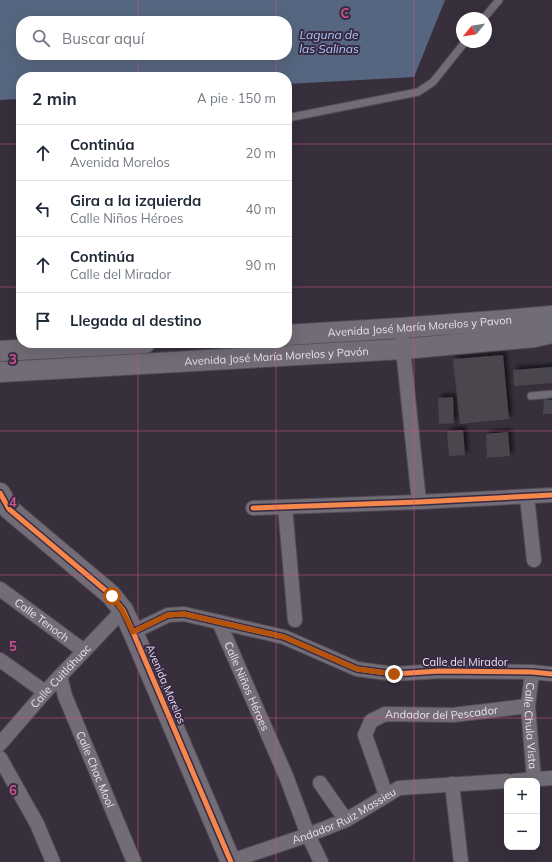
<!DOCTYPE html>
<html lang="es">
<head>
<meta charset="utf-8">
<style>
	:root { --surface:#fff; --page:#f6f6f7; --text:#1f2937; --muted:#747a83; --line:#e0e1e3 }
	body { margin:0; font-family:Mulish,sans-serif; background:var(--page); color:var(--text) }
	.controls { position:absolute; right:12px; bottom:12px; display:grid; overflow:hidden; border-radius:8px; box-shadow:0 4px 16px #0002 }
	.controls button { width:36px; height:36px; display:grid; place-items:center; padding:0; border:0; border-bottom:1px solid var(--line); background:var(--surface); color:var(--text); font:20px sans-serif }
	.compass { position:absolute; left:456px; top:12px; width:36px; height:36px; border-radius:50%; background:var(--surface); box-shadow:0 4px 16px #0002; rotate:240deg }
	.stop { position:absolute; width:12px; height:12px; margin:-9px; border:3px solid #b45309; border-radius:50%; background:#fff }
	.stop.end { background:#b45309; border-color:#fff; box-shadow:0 1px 4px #0008 }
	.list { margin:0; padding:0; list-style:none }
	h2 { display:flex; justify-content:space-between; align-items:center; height:52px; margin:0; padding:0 16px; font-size:17px }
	h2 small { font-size:13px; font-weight:400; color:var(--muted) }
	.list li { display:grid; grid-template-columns:26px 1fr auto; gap:12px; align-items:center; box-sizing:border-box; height:56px; padding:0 16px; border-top:1px solid var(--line) }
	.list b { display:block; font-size:15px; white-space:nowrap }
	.list p { margin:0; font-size:13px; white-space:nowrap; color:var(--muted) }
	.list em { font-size:13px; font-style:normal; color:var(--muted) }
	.icon { flex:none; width:22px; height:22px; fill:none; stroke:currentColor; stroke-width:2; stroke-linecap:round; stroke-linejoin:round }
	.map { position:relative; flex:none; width:552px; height:862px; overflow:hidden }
	.search { position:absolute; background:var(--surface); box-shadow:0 4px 16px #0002; left:16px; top:16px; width:276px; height:44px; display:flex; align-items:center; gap:10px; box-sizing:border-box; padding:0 14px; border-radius:16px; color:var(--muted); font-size:15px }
	.panel { position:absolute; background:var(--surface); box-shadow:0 4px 16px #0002; left:16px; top:72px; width:276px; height:276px; border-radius:16px }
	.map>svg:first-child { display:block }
</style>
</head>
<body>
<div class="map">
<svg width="552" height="862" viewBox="0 0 552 862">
	<defs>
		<filter id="shadow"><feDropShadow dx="3.5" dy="-3.5" stdDeviation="2" flood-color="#0009"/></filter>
	</defs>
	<rect width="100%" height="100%" fill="#37303c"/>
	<path fill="#576680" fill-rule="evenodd" d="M0 0H445L414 77 287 84V77H21V99L0 100ZM21 21H287V55H21Z"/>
	<path fill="#4c444e" filter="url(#shadow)" d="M503 355 509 419 460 424 453 359Z
		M552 367V383L514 386 513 370Z
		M453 397 454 423 439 424 438 398Z
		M544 399 552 400V414H543Z
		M463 430 465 455 449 456 447 431Z
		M508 432 510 456 487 458 486 434Z"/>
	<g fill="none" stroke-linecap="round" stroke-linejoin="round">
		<defs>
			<path id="lane" d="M484 18 499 0
				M287 118 418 92 433 82 465 42
				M531 396 552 394"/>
			<g id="street">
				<path d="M402 339 419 502"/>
				<path d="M527 497 534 560"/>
				<path d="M285 507 295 620"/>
				<path d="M253 508 419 502 552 495"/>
				<path id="s1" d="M0 589 84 651"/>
				<path id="s2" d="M219 622 286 776 308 835 321 862"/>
				<path d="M133 632 168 615 184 614 284 637 357 669 394 674 439 671 532 672 552 674"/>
				<path d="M0 660 45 692"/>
				<path id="s3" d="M532 672 528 706 534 780"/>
				<path id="s4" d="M60 676 65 696 134 862"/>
				<path id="s5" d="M0 744 45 692 123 610"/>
				<path d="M0 758 37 824 53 862"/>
				<path d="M514 781 552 778"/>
				<path d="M320 783 346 820"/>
				<path d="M452 784 461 862"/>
				<path id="s6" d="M386 795 365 735 371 721 385 714 453 715 528 706"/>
				<path id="s7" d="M231 861 308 835 346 820 399 788 507 781"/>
			</g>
			<g id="secondary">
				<path id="s8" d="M287 335 401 328 507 320 552 316"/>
				<path d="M0 351 145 343"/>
				<path id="s9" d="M0 372 403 349 534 337 552 333"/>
				<path d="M0 493 9 509 111 595 123 610 133 632 231 862"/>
			</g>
		</defs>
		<use href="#lane" stroke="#534d58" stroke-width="9"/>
		<use href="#street" stroke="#534d58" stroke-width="16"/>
		<use href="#secondary" stroke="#534d58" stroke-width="22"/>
		<use href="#lane" stroke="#716c76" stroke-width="7"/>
		<use href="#street" stroke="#716c76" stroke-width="14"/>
		<use href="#secondary" stroke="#716c76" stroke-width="20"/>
		<defs>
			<path id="cycleway" d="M0 493 9 509 111 595 123 610 133 632 231 862
				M253 508 419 502 552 495
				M133 632 168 615 184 614 284 637 357 669 394 674 439 671 532 672 552 674"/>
		</defs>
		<use href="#cycleway" stroke="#382a42" stroke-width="8"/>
		<use href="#cycleway" stroke="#f5874c" stroke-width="5"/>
	</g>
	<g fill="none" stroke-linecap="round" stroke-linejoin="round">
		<path stroke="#b45309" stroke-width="5" d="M112 596 122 610 133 632 168 615 184 614 284 637 357 669 394 674"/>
	</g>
	<path fill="none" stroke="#ce5488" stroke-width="1" stroke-opacity="0.55" d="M138 0V21M276 0V21M414 0V862M138 55V77M276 55V77M0 144H21M287 144H552M0 287H21M287 287H552M138 343V862M276 343V862M0 431H552M0 575H552M0 718H552"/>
	<g text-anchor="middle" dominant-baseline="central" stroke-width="4" stroke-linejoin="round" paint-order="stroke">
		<g font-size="11" fill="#e9e1f1" stroke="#382a42">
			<text stroke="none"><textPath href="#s8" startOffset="133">Avenida José María Morelos y Pavon</textPath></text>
			<text stroke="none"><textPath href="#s9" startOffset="277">Avenida José María Morelos y Pavón</textPath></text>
			<text stroke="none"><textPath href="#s1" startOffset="52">Calle Tenoch</textPath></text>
			<text x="465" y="662">Calle del Mirador</text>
			<text stroke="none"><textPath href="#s5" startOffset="91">Calle Cuitláhuac</textPath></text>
			<text transform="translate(166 684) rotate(67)">Avenida Morelos</text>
			<text stroke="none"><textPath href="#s2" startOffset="70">Calle Niños Héroes</textPath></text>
			<text stroke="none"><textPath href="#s6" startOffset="151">Andador del Pescador</textPath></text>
			<text stroke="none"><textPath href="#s3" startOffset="54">Calle Chula Vista</textPath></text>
			<text stroke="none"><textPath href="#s4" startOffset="100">Calle Chac Mool</textPath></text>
			<text stroke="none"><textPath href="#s7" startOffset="122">Andador Ruiz Massieu</textPath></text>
		</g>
		<g font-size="12" font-style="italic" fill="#aacafc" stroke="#382a42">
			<text x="329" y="34">Laguna de<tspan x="329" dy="14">las Salinas</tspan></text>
		</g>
	</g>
	<g font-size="13" text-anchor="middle" font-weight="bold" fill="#ce5488" stroke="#382a42" stroke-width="4" stroke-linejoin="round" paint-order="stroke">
		<text x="345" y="18">C</text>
		<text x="13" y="364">3</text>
		<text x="13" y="507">4</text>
		<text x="13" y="651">5</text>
		<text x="13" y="795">6</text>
	</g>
</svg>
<div class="controls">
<button>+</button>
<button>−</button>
</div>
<svg class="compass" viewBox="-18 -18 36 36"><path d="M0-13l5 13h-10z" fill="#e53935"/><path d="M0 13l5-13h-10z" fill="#747a83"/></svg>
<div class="stop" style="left:112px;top:596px"></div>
<div class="stop end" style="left:394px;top:674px"></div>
<div class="search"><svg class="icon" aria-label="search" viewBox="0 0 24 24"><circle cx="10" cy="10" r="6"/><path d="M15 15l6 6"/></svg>Buscar aquí</div>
<section class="panel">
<h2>2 min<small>A pie · 150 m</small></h2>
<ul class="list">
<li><svg class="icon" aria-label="ahead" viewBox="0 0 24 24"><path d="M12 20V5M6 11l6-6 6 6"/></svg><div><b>Continúa</b><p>Avenida Morelos</p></div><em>20 m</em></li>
<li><svg class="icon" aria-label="left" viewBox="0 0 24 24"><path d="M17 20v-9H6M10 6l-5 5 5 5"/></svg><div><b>Gira a la izquierda</b><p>Calle Niños Héroes</p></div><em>40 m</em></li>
<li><svg class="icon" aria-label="ahead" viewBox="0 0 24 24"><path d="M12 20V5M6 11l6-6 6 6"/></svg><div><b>Continúa</b><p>Calle del Mirador</p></div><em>90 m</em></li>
<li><svg class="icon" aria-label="arrive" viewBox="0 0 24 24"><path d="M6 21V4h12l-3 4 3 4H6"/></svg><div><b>Llegada al destino</b></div></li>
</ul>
</section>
</div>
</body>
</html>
